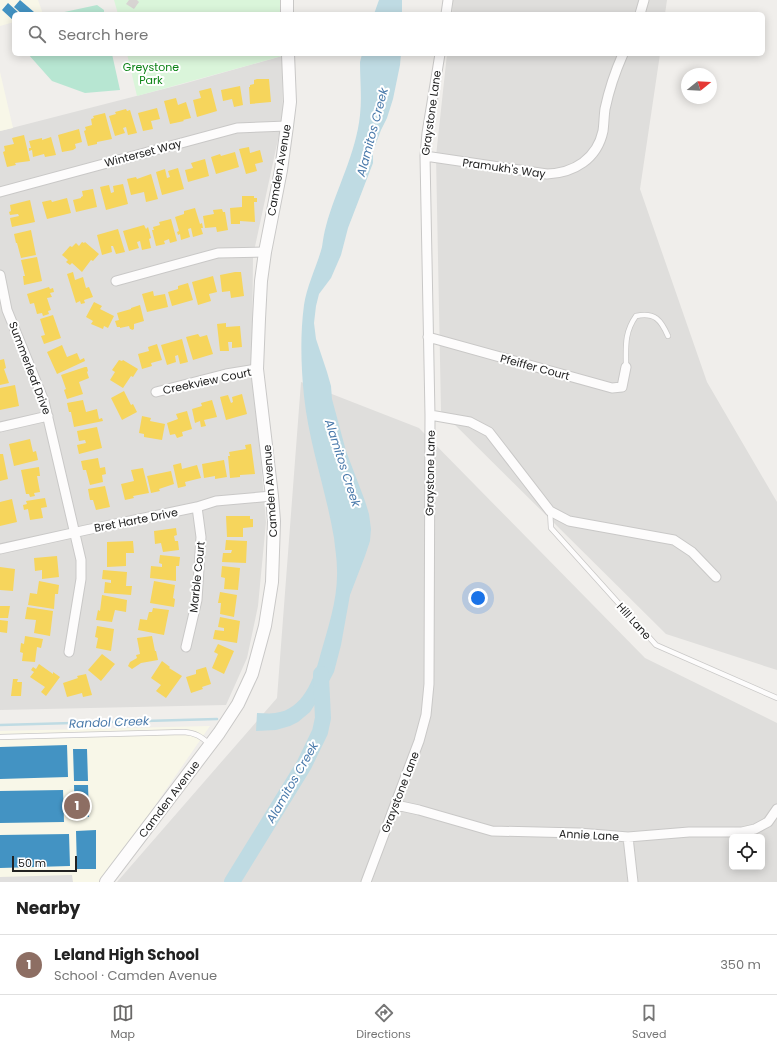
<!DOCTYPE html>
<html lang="en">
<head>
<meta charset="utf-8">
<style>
	:root { --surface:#fff; --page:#f6f6f6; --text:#222; --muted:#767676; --line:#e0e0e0; --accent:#6a6968 }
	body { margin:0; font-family:Poppins,sans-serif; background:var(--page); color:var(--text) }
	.controls { position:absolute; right:12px; bottom:12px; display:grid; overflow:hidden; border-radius:6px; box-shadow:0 2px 10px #0003 }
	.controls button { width:36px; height:36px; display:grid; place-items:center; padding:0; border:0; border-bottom:1px solid var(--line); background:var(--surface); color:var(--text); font:20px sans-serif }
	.compass { position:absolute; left:681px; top:68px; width:36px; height:36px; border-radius:50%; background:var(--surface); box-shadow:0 2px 10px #0003; rotate:72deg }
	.scale { position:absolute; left:12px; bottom:10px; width:65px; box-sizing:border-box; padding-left:4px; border:2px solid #222; border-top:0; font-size:11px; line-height:14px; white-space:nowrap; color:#222; -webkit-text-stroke:3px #fff; paint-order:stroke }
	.you { position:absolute; left:478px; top:598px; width:14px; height:14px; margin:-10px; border:3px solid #fff; border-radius:50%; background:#1a73e8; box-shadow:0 0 0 6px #1a73e833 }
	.badge { display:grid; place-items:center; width:26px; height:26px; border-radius:50%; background:var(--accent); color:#fff; font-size:13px; font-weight:700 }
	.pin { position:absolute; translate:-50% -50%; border:2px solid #fff; box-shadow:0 1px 4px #0006 }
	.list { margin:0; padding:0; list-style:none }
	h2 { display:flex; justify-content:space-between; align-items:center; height:52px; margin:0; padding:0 16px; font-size:17px }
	h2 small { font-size:13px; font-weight:400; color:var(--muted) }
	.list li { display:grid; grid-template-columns:26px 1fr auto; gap:12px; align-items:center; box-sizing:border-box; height:60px; padding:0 16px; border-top:1px solid var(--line) }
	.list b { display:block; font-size:15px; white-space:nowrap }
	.list p { margin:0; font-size:13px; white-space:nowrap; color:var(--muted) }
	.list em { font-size:13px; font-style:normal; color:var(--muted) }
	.icon { flex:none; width:22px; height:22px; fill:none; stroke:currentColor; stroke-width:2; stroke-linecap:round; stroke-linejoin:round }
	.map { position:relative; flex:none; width:777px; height:882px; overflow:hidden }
	.search { position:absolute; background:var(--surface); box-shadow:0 2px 10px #0003; left:12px; right:12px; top:12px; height:44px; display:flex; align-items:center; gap:10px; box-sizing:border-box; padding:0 14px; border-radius:6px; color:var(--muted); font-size:15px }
	.sheet { height:112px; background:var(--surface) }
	nav { display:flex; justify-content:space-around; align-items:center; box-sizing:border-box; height:56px; border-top:1px solid var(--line); background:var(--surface); font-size:11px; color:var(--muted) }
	nav a { display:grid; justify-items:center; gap:2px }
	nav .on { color:var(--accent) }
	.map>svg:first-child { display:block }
</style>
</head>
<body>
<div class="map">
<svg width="777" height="882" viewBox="0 0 777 882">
	<rect width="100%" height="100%" fill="#f0eeeb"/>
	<path fill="#dfdedc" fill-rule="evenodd" d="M453 0H667L665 14H452Z
		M447 54H660L640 189 707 382 777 502V670L666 634 441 411 436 156Z
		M282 56 283 116 253 256 252 359 266 522 258 606 247 658 226 705 0 710V131L183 84Z
		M301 382 419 428 645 658 777 723V882H117L277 698ZM732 837H762V867H732Z"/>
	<path fill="#f8f7e8" d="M0 0H38L43 14H14V22L0 26Z
		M0 72 13 128 0 131Z
		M210 726 102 882H0V731Z"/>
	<path fill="#daf5da" d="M114 0H280V14H118Z
		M127 54H282V56L137 96Z"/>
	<path fill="#b7e6d2" d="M97 5 104 10V14H55Z
		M28 54H112L120 90 85 93 52 81Z"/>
	<path fill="#e0dfde" d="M72 875 73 882H0V877Z"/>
	<path fill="#bfdbe3" d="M379 0H402V14H374Z
		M362 54H401L400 65 393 99 387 118 381 130 373 151V163L348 228 341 255 331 278 319 294 316 306 314 323 316 339 327 372 331 386 332 399 346 451 365 501 369 514 371 529 370 541 365 556 350 595 341 645 334 672 326 687 310 712 298 722 290 726 276 730 256 731 257 713C263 713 269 714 275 713 303 710 314 679 320 656 328 628 338 599 337 570 337 559 335 548 334 538 326 490 309 444 304 396 301 366 300 335 304 305 307 285 317 266 322 247 323 240 324 233 326 226 336 189 356 154 360 115 362 98 360 79 360 62Z"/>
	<path fill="#f6d55c" d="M257 79H269L271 102 250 104 249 87H250V85L254 84V80Z
		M240 86 243 105 234 107 232 99 223 101 221 90Z
		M211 88 217 111 197 117 193 100 201 98 199 91Z
		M176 98 178 105 186 102 191 118 183 120 184 121 170 124 164 101Z
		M157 108 160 119 151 121 153 129 143 131 138 113Z
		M126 109 127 111 130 110 137 133 128 135 126 127 123 128 125 133 115 136 109 116 116 114 115 112Z
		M105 113 112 139 97 142V144L88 146 84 131 86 130 85 127 92 125 91 119 94 118 93 116Z
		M79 129 82 142 75 144 76 148 73 150 62 152 58 135Z
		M24 135 30 161 15 163 16 165 7 167 3 152 5 151 4 146 14 144 12 138Z
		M51 137 56 155 45 157 44 154 33 157 32 150 29 151V148H31L29 141 42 138V140Z
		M249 147 250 153 260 150 263 162 255 164 257 171 246 174 239 149Z
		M235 152 239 167 216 174 211 157 220 154 221 156Z
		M205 159 209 176 188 182 185 170 193 168 191 163Z
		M178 168 184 189 162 195 156 172 165 169 167 178 170 177 168 171Z
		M151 174 158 199 146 202 144 192 131 195 127 179 136 177 137 179Z
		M123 184 128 204 106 210 100 187 109 185 111 193 114 192 113 186Z
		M93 189 97 207 76 212 73 200 81 198V197L83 196 82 191Z
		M242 196H254V198H257V202H254L255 222 240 221V224H231L230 208 242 207Z
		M67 198 71 213 47 219 42 202 51 200 52 202Z
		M30 200 35 222 12 227 10 218 19 216 18 214 10 215 9 212 11 211 10 205Z
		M195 208 200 224 202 223 203 228H201L203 234 193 237 191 228 188 229 190 237 181 240 180 234 178 235 177 232 179 231 175 217 184 214V211Z
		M222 209 223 212H225L228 230 217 232 216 227 205 228 203 216 214 214 213 210Z
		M171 219 177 241 170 243 169 239 164 241 165 244 156 246 152 230H154L153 227 160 225 159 222Z
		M144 225 146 229 148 227 151 238 149 239 151 248 142 250 140 241 137 242 139 248 129 251 123 231Z
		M118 229 125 252 116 254 113 246H111L112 252 102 255 97 235Z
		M31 230 36 255 21 258 17 243H16L14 234Z
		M82 242 84 243 85 242 99 254 93 261 91 260 82 272 72 263 70 265 66 262 68 260 62 255 70 246 72 247 76 243 79 246Z
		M37 257 42 281 24 285 23 276H25L21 260Z
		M73 272 75 280 83 277 86 288 89 287 93 297 84 300 85 303 81 304 80 301 76 303 67 274Z
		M235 272H241L244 296 231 298 230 291 222 292 220 275Z
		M213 276 217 292 209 294 211 301 198 305 192 282Z
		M188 283 193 300 172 306 168 292 178 289V286Z
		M49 287 50 289 53 288 54 292 50 293 52 297 47 298 51 310 48 311 49 314 43 316 42 313 37 314 34 303 30 304 27 294Z
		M153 291 154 296 165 294 168 307 147 312 142 294Z
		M94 302 102 306 100 309 114 316 108 328 104 326 103 329 91 324 93 321 86 317Z
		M140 305 144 321 134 324V329L132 330 131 329H130L129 326 120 328V327H117L115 321 119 320 117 313 131 309V308Z
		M53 315 61 338 44 344 41 336 45 335 40 319Z
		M226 323V327L240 326 242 347 232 348V342H228L229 351H220L217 324Z
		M198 334 200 337 207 335 213 354 193 360 186 337Z
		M182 339 188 362 180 364 178 355 175 356 176 362 167 365 161 345Z
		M157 344 162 360 151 363 152 366 142 369 138 354 149 351 148 347Z
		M62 345 67 357 77 353 80 360 84 358 85 361 57 374 47 352Z
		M4 359 6 368 4 369 9 383 0 385V360Z
		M119 360 122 361 123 360 138 369 133 377 131 376 123 388 110 380 115 372 112 370Z
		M85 367H87L88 371 87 372 89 378 79 382 83 394 67 399 64 390 66 389 61 375Z
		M15 385 19 406 0 410V388Z
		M124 391 131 405 133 404 137 412 122 420 111 398Z
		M242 394 247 414 226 420 220 397 228 395 231 403 233 402 232 397Z
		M83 400 86 412 97 409 99 419 102 418 103 421 74 427 71 412H69L67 403Z
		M212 400 217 417 204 420 206 426 201 427 200 421 195 423 192 409 202 406 201 403Z
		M187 411 192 429 182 432 183 436 177 438 175 434 170 435 167 423 178 419 176 414Z
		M142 416 151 418 150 421 165 424 162 440 144 437V434L139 433Z
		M97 427 102 448 79 454 77 445 86 443 85 440 79 441 77 431Z
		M30 439 33 452 36 451 38 460 14 466 9 444Z
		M251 444 255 474 240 475V477L230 478 228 456H230L229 452 246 449 245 445Z
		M0 454H3L8 479 0 481Z
		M98 458 100 468 105 467 106 474 102 475 103 482 90 485 86 470H83L81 461Z
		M224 460 227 477 215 479V476L204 478 202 464Z
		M181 463 182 469 197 465 201 478 185 482 186 486 178 488 173 465Z
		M39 467 40 476H37L40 492 34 493 35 496 30 497 29 494H26L21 470Z
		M143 468 149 493 133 496 134 498 125 500 121 484 134 481 131 470Z
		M171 471 174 484 159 489 160 491 151 493 147 476Z
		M105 486 110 507 96 510 93 500H90L88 489Z
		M45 498 47 507 41 508 43 518 30 520 28 509 24 510 23 505 27 504 26 501Z
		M12 499 17 522 0 526V502Z
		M226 516H250V519H253V527L243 528V537H227Z
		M176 528 177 535 174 536 175 541H178L179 550 163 552 161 543 155 544 154 531Z
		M226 540 247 541 246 563 222 562 223 553H231L232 550H225Z
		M133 541 134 553H126V566L107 567V542Z
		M160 555 180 557 179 566H176V581L150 578 151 566 162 567V564L159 563Z
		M57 556 59 577 42 579V570L35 571 34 558Z
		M222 566 240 568 238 590 224 589 225 578 221 577Z
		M0 567 15 569 13 591 0 590Z
		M103 570 127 572 126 586H132L131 595 104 593 105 582 111 583V580L102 579Z
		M39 581 59 585 58 594H55L54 609 28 605 30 593 37 594Z
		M154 581 175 585 173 598 175 599 174 607 150 603Z
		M220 592 237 595 234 617 220 614 221 603H218Z
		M102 595 127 600 126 612 115 610 112 622 96 620 98 610 100 611Z
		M0 606H10L8 618H0Z
		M27 607 53 611 50 636 34 633 36 620 25 619Z
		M153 608 169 610 164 635 138 630 140 619 147 620 149 612H152Z
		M220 617 240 621 237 643 213 639 215 630 224 631V628L218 627Z
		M0 620 8 621 7 633 0 632Z
		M97 626 114 629 111 651 96 648 98 638 95 637Z
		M25 636 43 639 41 648 37 647 35 662 22 661 23 653 20 652 21 643 24 644Z
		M152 636 155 651H156L158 660 141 663 132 669 128 666 130 662 137 658 136 655 140 654 137 638Z
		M218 644 234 651 224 674 212 668 218 654 214 652Z
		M102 654 115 664 101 681 88 670Z
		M162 661 170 667 169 668 182 676 166 698 156 691 161 685 151 678Z
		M39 664 53 674V672L60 677 46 696 41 692 45 687 30 677 34 672 31 670 33 667 36 669Z
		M206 667 211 684 202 687 203 689 191 693 186 677 196 674V670Z
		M86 674 92 695 83 697 82 693 67 697 63 683 78 678 77 676Z
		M13 679H18L17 682H22L21 696H11Z"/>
	<path fill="#4393c3" d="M20 0 34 12 32 14H22L14 7Z
		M8 3 20 14H14V21L2 10Z
		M67 745 68 777 0 779V747Z
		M73 749H87L88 781H74Z
		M74 785H88L89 817H75Z
		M63 790 64 822 0 823V791Z
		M96 830V869H77L76 831Z
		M69 834 70 866 0 868V835Z"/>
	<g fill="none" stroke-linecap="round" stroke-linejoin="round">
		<path stroke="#bfdbe3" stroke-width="2.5" d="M0 725 217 719"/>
		<path stroke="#bfdbe3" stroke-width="16" d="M232 882 304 765 320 732 323 718 321 677V674"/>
	</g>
	<path fill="#d7d4d2" d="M129 0H137L139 2 134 9 126 4Z"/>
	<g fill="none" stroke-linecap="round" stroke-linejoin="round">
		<defs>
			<path id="service" d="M626 367C626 347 624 333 636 316 655 312 661 320 668 336
				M550 511 551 528 656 645 777 698
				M0 737 184 732C195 733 201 736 209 744"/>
			<path id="minor" d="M446 14 448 0
				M640 14 644 0
				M425 156 547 174C574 173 597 159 603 131 604 124 604 116 605 109 609 90 615 72 623 54
				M0 192 237 128 287 126
				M0 275 7 310 44 401 81 560V579L69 652
				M116 281 218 253 265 252
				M428 337 612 388 622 387 626 367
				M156 392 226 374 257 369
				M430 415 470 422 489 432 550 511 569 521 674 540 692 552 716 577
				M0 427 48 416
				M0 549 86 530 197 507 216 501 272 496
				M186 647 197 600 201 537 197 507
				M396 805 419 810 492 831 579 833 628 837 689 832H742L755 829 768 822 777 809
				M628 837 633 882
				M366 882 419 741 426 715 429 684 430 415 425 156 427 133 440 54"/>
			<path id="tertiary" d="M287 0V14
				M106 882 219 733 238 704 252 674 265 626 272 582 274 521 272 496 257 369 259 319 261 281 265 252 281 170 287 126 290 102 288 54"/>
		</defs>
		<use href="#service" stroke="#c9c8c7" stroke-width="6"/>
		<use href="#minor" stroke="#c9c8c7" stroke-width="11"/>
		<use href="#tertiary" stroke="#c9c8c7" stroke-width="14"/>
		<use href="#service" stroke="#fdfcfc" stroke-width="4.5"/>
		<use href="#minor" stroke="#fdfcfc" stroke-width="9"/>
		<use href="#tertiary" stroke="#fdfcfc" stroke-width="12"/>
	</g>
	<g text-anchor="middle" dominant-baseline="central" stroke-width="4" stroke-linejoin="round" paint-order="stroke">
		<g font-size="11" fill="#0c8416" stroke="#fff">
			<text x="151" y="67">Greystone<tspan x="151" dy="13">Park</tspan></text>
		</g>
		<g font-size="11" fill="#222" stroke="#fff">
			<text transform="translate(431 113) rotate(-82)">Graystone Lane</text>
			<text transform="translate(143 153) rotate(-15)">Winterset Way</text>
			<text transform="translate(504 168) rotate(8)">Pramukh's Way</text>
			<text transform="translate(279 170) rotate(-80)">Camden Avenue</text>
			<text transform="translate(535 367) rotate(15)">Pfeiffer Court</text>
			<text transform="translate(30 368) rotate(69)">Summerleaf Drive</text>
			<text transform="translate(207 381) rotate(-12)">Creekview Court</text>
			<text transform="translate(430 473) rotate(-89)">Graystone Lane</text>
			<text transform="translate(270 491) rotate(-94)">Camden Avenue</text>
			<text transform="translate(136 520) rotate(-11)">Bret Harte Drive</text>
			<text transform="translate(197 577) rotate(-84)">Marble Court</text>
			<text transform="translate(634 621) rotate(48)">Hill Lane</text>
			<text transform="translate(400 792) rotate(-69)">Graystone Lane</text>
			<text transform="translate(169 799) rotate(-53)">Camden Avenue</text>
			<text transform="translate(589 835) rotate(3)">Annie Lane</text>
		</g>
		<g font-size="12" font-style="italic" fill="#4a7aab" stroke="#fff">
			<text transform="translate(372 132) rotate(-75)">Alamitos Creek</text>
			<text transform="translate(343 463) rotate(72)">Alamitos Creek</text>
			<text transform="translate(109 722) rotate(-2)">Randol Creek</text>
			<text transform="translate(292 782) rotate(-60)">Alamitos Creek</text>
		</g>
	</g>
</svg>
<div class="controls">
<button><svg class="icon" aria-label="locate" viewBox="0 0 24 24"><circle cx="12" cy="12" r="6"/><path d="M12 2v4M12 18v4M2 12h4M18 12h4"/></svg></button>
</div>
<svg class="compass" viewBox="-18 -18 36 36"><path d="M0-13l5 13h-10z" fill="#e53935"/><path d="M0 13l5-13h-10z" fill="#767676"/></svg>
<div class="scale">50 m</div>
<div class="you"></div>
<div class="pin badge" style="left:77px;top:806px;background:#8d6e63">1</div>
<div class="search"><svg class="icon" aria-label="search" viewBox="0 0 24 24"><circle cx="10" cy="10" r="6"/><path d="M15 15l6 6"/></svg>Search here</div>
</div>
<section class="sheet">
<h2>Nearby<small></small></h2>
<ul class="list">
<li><span class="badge" style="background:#8d6e63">1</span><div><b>Leland High School</b><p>School · Camden Avenue</p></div><em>350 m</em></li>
</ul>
</section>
<nav>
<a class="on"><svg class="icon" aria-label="map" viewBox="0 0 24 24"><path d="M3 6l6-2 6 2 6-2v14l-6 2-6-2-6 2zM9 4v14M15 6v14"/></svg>Map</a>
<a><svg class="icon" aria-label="directions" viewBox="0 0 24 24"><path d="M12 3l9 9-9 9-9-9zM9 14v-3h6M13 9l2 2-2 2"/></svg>Directions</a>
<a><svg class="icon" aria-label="saved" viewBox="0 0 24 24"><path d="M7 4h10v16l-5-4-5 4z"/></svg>Saved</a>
</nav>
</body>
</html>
